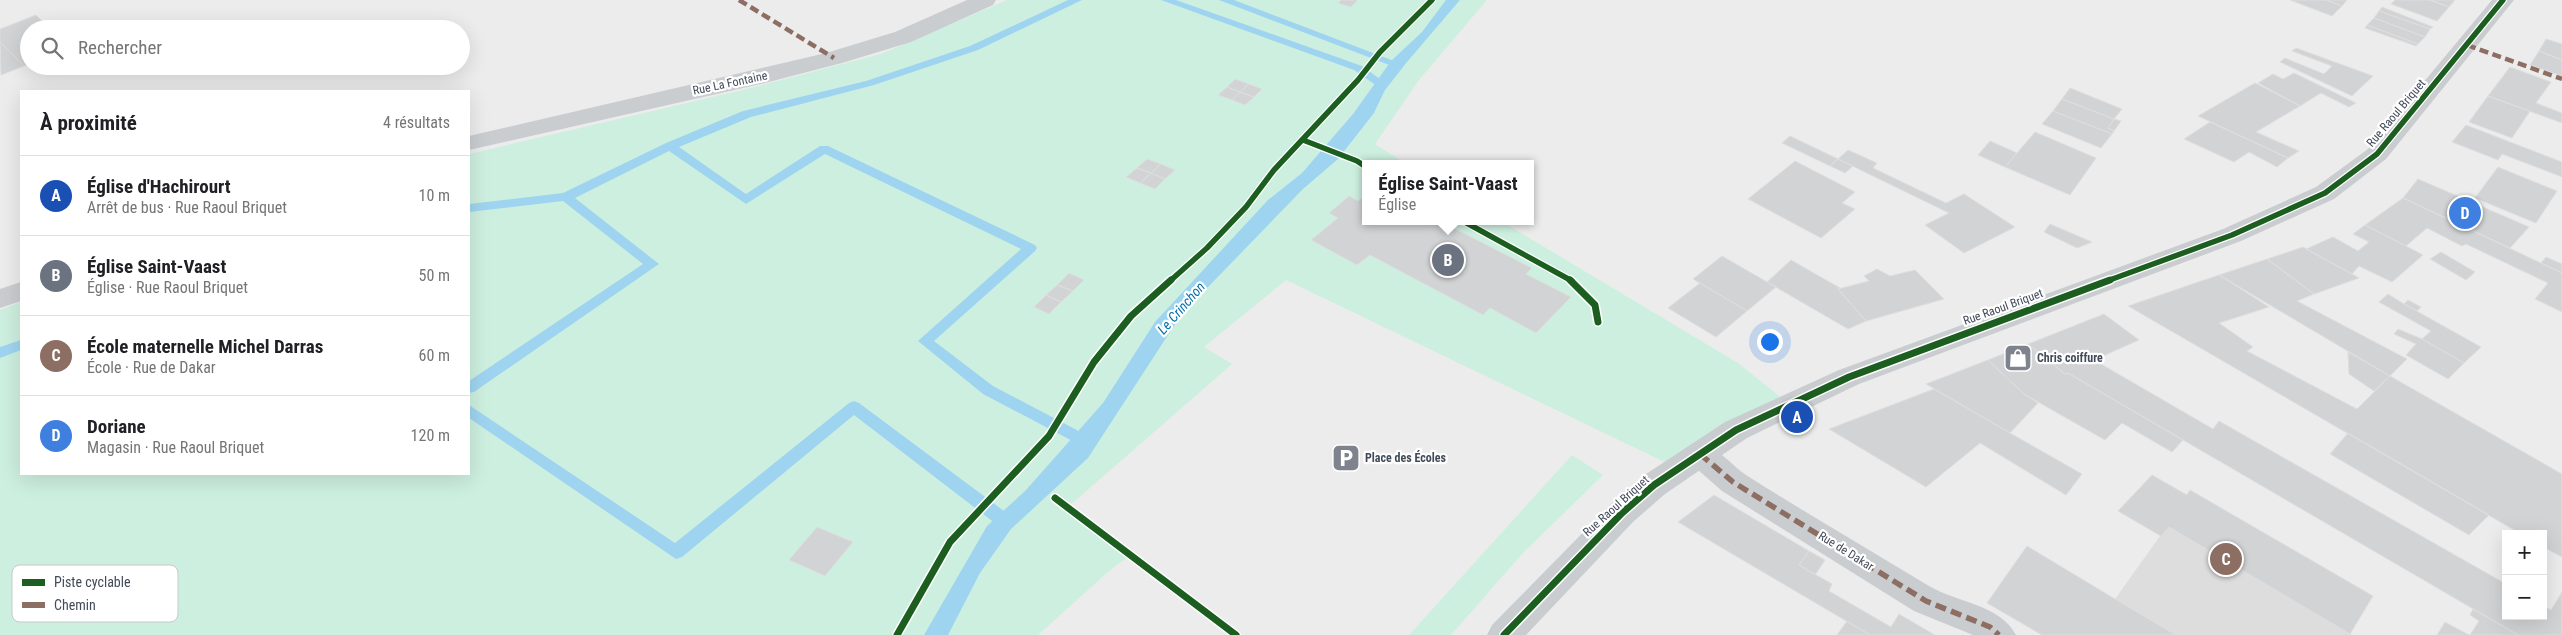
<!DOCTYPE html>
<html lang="fr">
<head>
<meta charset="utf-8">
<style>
	:root { --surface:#fff; --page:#f2f2f2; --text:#202124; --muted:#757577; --line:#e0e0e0; --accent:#b45309 }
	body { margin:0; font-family:"Roboto Condensed",sans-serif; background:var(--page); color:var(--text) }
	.controls { position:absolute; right:15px; bottom:15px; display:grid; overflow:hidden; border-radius:0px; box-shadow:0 5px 20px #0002 }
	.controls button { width:45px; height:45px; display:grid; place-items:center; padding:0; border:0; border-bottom:1px solid var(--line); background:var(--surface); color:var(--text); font:25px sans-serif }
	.you { position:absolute; left:1769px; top:341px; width:18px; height:18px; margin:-12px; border:4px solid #fff; border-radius:50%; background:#1a73e8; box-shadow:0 0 0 8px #1a73e833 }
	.badge { display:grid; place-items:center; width:32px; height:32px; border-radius:50%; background:var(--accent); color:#fff; font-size:16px; font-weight:700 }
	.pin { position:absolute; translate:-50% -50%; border:2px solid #fff; box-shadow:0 1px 5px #0006 }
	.popup { position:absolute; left:1362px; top:160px; width:172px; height:65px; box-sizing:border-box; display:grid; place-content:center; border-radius:0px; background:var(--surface); filter:drop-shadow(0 1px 4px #0005); font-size:16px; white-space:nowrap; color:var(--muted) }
	.popup b { font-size:19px; color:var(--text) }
	.popup::after { content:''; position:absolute; left:50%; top:100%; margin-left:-10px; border:10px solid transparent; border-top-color:var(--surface) }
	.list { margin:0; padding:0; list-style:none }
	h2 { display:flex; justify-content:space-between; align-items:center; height:65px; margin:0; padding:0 20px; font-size:21px }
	h2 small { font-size:16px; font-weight:400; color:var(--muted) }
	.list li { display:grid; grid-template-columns:32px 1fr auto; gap:15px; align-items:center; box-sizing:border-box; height:80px; padding:0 20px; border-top:1px solid var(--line) }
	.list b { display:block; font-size:19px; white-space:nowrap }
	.list p { margin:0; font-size:16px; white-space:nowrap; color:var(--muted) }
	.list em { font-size:16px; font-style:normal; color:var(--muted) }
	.icon { flex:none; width:28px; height:28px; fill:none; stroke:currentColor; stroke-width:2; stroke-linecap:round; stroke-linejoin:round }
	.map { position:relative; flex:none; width:2562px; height:635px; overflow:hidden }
	.search { position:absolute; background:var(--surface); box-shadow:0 5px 20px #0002; left:20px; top:20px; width:450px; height:55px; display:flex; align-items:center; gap:12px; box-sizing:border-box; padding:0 18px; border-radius:28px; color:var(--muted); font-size:19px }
	.panel { position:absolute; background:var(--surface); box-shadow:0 5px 20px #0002; left:20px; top:90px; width:450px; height:385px; border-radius:0px }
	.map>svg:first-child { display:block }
</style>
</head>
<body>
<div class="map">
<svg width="2562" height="635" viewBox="0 0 2562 635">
	<rect width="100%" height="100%" fill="#edecec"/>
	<path fill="#deddde" d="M2152 475 2187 495 2190 490 2373 596 2350 633 2352 635H2042L1987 603 2027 546 2115 599 2160 536 2118 511Z"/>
	<path fill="#cdefdf" d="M1007 0H1487L1419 80 1375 144 1406 164H1366V221H1501L1738 363 1789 404 1679 469 1286 280 1204 347 1232 364 1068 507 1130 555 1108 572 1038 635H0V310L21 302V474H469V154L751 88 881 54Z
		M1572 455 1603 475 1522 554 1451 635H1409Z"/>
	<path fill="#9fd4f0" d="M1446 0H1460L1407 62 1385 90 1374 113 1338 159 1303 189 1181 315 1088 458 1011 529 980 573 948 635H924L987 526 1026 490 1103 403 1155 322 1268 200 1302 173 1353 114 1391 61 1422 32Z"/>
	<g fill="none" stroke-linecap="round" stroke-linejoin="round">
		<path fill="#9fd4f0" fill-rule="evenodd" d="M1068 0H1082L978 50 874 85 751 117 679 147 746 194 820 146H828L1035 245 1037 248 1035 251 934 341 993 386 1090 437 1092 441 1090 445H1080L983 394 918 341 1021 249 825 154 746 204 669 151 575 198 659 264 474 392 469 393V381L643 264 563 201 469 212V204L563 193 666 143 743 111 866 81 970 46Z
			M1161 0H1176L1362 66 1387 84 1385 86H1377L1354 70Z
			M1219 0H1234L1402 64 1400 66H1392Z
			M21 340V350L0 358V347Z
			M854 401 859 403 1012 517 1014 522 1012 527 1006 528 1000 527 854 415 682 557 676 559 469 418V405L675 543 849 403Z"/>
	</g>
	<path fill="#d2d3d5" stroke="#dededf" d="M1341 0H1358L1351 7 1338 3Z
		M2290 0H2326L2342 6 2332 16Z
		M2326 0H2347L2342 6Z
		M2395 0H2430L2449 7 2437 21 2391 4Z
		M2430 0H2455L2449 7Z
		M2382 7 2433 27 2430 29 2379 11Z
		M2379 11 2430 29 2425 37 2374 18Z
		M36 15 50 29H29V64L24 66 0 42V29Z
		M2374 18 2425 37 2418 44 2367 25Z
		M2367 25 2418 44 2416 46 2365 28Z
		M2546 39 2562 44V60L2539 51Z
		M0 42 24 66 1 75Z
		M2296 48 2373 76 2352 96 2280 62 2285 58 2324 74 2332 66 2292 51Z
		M2539 51 2562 60V76L2530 65Z
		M2510 67 2551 82 2536 103 2562 113V123L2488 96Z
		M2294 73 2356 103 2349 107 2321 93 2300 106 2258 83 2273 74 2283 79Z
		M1235 79 1249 84 1240 92 1227 87Z
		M2255 83 2300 106 2256 132 2299 151 2288 158 2198 116Z
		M1249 84 1262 89 1254 97 1240 92Z
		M1227 87 1240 92 1232 100 1218 95Z
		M2070 88 2122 109 2114 119 2062 99Z
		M1240 92 1254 97 1245 105 1232 100Z
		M2488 96 2530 111 2512 138 2469 122Z
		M2062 99 2114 119 2108 128 2114 131 2112 134 2053 111Z
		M2053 111 2112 134 2101 148 2042 124Z
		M2114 119 2121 121 2114 131 2108 128Z
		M2210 122 2288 158 2277 167 2249 152 2234 162 2184 139Z
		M2466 125 2562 162V177L2502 154 2498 160 2452 142Z
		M2035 132 2096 158 2070 195 2005 167Z
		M1790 136 1838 159 1830 166 1782 143Z
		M1990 141 2017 153 2005 167 1978 155Z
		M1848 150 1877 163 1873 168 1946 203 1964 194 2015 227 1964 253 1925 225 1949 213 1838 159Z
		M1147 159 1161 164 1151 173 1137 168Z
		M1838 159 1853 166 1845 173 1830 166Z
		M1795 161 1855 192 1842 203 1855 209 1821 238 1748 199Z
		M1161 164 1175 170 1165 179 1151 173Z
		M2498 167 2557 191 2536 223 2475 198Z
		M1137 168 1151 173 1140 183 1126 177Z
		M1151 173 1165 179 1155 189 1140 183Z
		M2418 179 2529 227 2510 248 2403 198Z
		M1349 196 1358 201 1363 197 1366 198V221H1440L1532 268 1526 274 1571 297 1536 333 1490 308 1483 315 1370 255 1357 265 1311 240 1338 218 1329 213Z
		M2403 198 2562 273V312L2535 299 2548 283 2466 244 2462 246 2427 228 2406 246 2365 225Z
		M2050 224 2092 242 2077 248 2044 232Z
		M2365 225 2406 246 2423 255 2392 282 2359 266 2352 274 2306 249 2333 237 2358 251 2369 242 2353 234Z
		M2303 247 2352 274 2359 278 2314 294 2267 259Z
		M2441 252 2475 272 2466 280 2430 259Z
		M1722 256 1767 282 1776 287 1747 311 1693 279Z
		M2546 257 2562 264V273L2541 263Z
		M2267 259 2314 294 2297 301 2407 359 2390 376 2219 275Z
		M1791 260 1840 288 1838 289 1866 321 1848 329 1767 282Z
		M1877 269 1890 276 1915 270 1944 299 1866 321 1838 289 1869 281 1864 276Z
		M1069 273 1084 280 1073 291 1057 285Z
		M2219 275 2269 307 2219 323 2253 347 2247 351 2357 409 2390 376 2562 474V557L2543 547V534H2521L2128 306Z
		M1700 283 1747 311 1716 337 1668 308Z
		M1057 285 1073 291 1061 302 1046 295Z
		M2388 294 2404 304 2481 347 2464 363 2422 339 2431 331 2379 302Z
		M1046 295 1061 302 1049 314 1034 307Z
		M2408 300 2421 307 2417 311 2404 304Z
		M2104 314 2139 340 2094 360 2213 429 2219 421 2506 584V616H2543V606L2551 610 2562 592V635H2518L2068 373 2065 374 2028 344Z
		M2398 329 2422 339 2464 363 2448 379 2406 355 2416 344 2394 334Z
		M2028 344 2065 374 2068 373 2183 440 2172 452 2122 423 2105 440 2024 394 1988 360Z
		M2348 352 2390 376 2374 391 2349 374Z
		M1988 360 2024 394 2038 403 2010 433 1926 384Z
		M1934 389 2010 433 2082 474 2066 495 1980 443 1926 487 1829 429Z
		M2348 433 2489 515 2469 535 2330 454Z
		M2152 475 2187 495 2190 490 2373 596 2350 634 2169 527 2161 536 2118 511Z
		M1714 495 1809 551 1799 565 1832 584 1829 591 1891 627 1899 614 1935 635H1870L1678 522Z
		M817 527 853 542 825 576 789 560Z
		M2027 546 2115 599 2176 635H2042L1987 603Z
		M1809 551 1825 560 1815 575 1799 565Z
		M2473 609 2518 635H2470L2479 621 2470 615Z
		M1847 621 1870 635H1837Z
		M2445 622 2469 635H2437Z"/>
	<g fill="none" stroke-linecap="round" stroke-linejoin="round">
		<path fill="#cacdd0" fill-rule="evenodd" d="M1700 442C1719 448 1730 464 1746 475 1806 513 1868 549 1929 586 1956 602 2001 605 2016 635H1973L1914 611 1722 491 1689 462 1685 454 1689 446Z"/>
		<path fill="#cacdd0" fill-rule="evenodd" d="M967 0H996L993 5 911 42 842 63 765 83 469 150V136L826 53 895 32Z
			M21 282V301L0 308V289Z"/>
		<path fill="#cacdd0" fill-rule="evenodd" d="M2492 0H2514L2386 159 2334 199 2241 241 1859 384 1747 438 1665 494 1633 522 1526 635H1487L1492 625 1611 504 1643 476 1725 422 1839 370 2223 229 2316 187 2368 149Z"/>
		<path stroke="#8d6e63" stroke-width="4.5" stroke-dasharray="9 4.5" stroke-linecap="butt" d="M739 0 834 58
			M2467 45 2562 79"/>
		<path stroke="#8d6e63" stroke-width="5.5" stroke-dasharray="11 5.5" stroke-linecap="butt" d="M1700 454 1733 482 1926 601 1990 627 1999 635"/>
		<defs>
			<path id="cycleway-far1" d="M1303 140 1357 161 1366 167
				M1463 221 1572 281
				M1170 281 1207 248 1246 207 1274 170 1358 80 1380 52 1432 0
				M2107 281 2232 235 2325 193 2377 154 2503 0"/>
			<path id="cycleway" d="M1570 280 1595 305 1598 322
				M1055 498 1236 635
				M897 635 950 542 1049 436 1094 362 1131 316 1171 280
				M1504 635 1622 513 1654 485 1736 430 1849 377 2110 280"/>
		</defs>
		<use href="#cycleway-far1" stroke="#fff" stroke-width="8"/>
		<use href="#cycleway" stroke="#fff" stroke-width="10"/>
		<use href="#cycleway-far1" stroke="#1b5e20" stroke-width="5.5"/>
		<use href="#cycleway" stroke="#1b5e20" stroke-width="7"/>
	</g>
	<defs>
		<symbol id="shop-square" viewBox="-11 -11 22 22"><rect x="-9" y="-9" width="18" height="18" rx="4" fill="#7e838d" stroke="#fff"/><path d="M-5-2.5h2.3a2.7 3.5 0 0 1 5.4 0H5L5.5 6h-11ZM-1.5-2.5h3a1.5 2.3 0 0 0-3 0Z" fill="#fff"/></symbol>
		<symbol id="parking-square" viewBox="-11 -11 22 22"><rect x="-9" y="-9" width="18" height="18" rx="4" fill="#7e838d" stroke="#fff"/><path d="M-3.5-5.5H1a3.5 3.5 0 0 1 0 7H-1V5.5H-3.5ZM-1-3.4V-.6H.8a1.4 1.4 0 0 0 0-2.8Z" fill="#fff"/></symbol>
	</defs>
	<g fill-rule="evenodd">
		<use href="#shop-square" x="2002" y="342" width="32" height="32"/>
		<use href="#parking-square" x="1330" y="442" width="32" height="32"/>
	</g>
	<g text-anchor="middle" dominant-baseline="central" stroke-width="4.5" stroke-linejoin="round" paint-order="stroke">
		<g font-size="12" fill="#424b5a" stroke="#fff">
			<text transform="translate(730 83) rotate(-12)">Rue La Fontaine</text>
			<text transform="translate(2396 113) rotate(-50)">Rue Raoul Briquet</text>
			<text transform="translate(2003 307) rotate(-20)">Rue Raoul Briquet</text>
			<text transform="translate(1616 506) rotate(-42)">Rue Raoul Briquet</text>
			<text transform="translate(1846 551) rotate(32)">Rue de Dakar</text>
		</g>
		<g font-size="12" font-weight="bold" fill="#424b5a" stroke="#fff" text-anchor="start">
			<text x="2037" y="358">Chris coiffure</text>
			<text x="1365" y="458">Place des Écoles</text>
		</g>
		<g font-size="14" font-style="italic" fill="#0170ae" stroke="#fff">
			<text transform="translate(1181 308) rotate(-49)">Le Crinchon</text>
		</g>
	</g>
	<rect x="12" y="565" width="166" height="57" rx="8" fill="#fff" stroke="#c6c9ce" stroke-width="1"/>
	<rect x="22" y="579" width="23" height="7" fill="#1b5e20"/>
	<rect x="22" y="602" width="23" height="6" fill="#8d6e63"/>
	<g font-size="14" fill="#424b5a">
		<text x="54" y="587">Piste cyclable</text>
		<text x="54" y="610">Chemin</text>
	</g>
</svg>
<div class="controls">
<button>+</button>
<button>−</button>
</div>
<div class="you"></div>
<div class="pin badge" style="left:1797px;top:417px;background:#1a4fb4">A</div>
<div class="pin badge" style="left:1448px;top:260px;background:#6b7280">B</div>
<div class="popup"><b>Église Saint-Vaast</b>Église</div>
<div class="pin badge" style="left:2226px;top:559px;background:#8d6e63">C</div>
<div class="pin badge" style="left:2465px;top:213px;background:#3f7fe0">D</div>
<div class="search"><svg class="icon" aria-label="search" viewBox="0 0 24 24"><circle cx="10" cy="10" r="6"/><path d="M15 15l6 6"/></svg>Rechercher</div>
<section class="panel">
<h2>À proximité<small>4 résultats</small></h2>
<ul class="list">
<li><span class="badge" style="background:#1a4fb4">A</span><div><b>Église d'Hachirourt</b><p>Arrêt de bus · Rue Raoul Briquet</p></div><em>10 m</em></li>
<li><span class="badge" style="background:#6b7280">B</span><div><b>Église Saint-Vaast</b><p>Église · Rue Raoul Briquet</p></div><em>50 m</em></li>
<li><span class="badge" style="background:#8d6e63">C</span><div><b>École maternelle Michel Darras</b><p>École · Rue de Dakar</p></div><em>60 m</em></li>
<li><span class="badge" style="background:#3f7fe0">D</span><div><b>Doriane</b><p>Magasin · Rue Raoul Briquet</p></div><em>120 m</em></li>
</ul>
</section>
</div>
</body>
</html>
